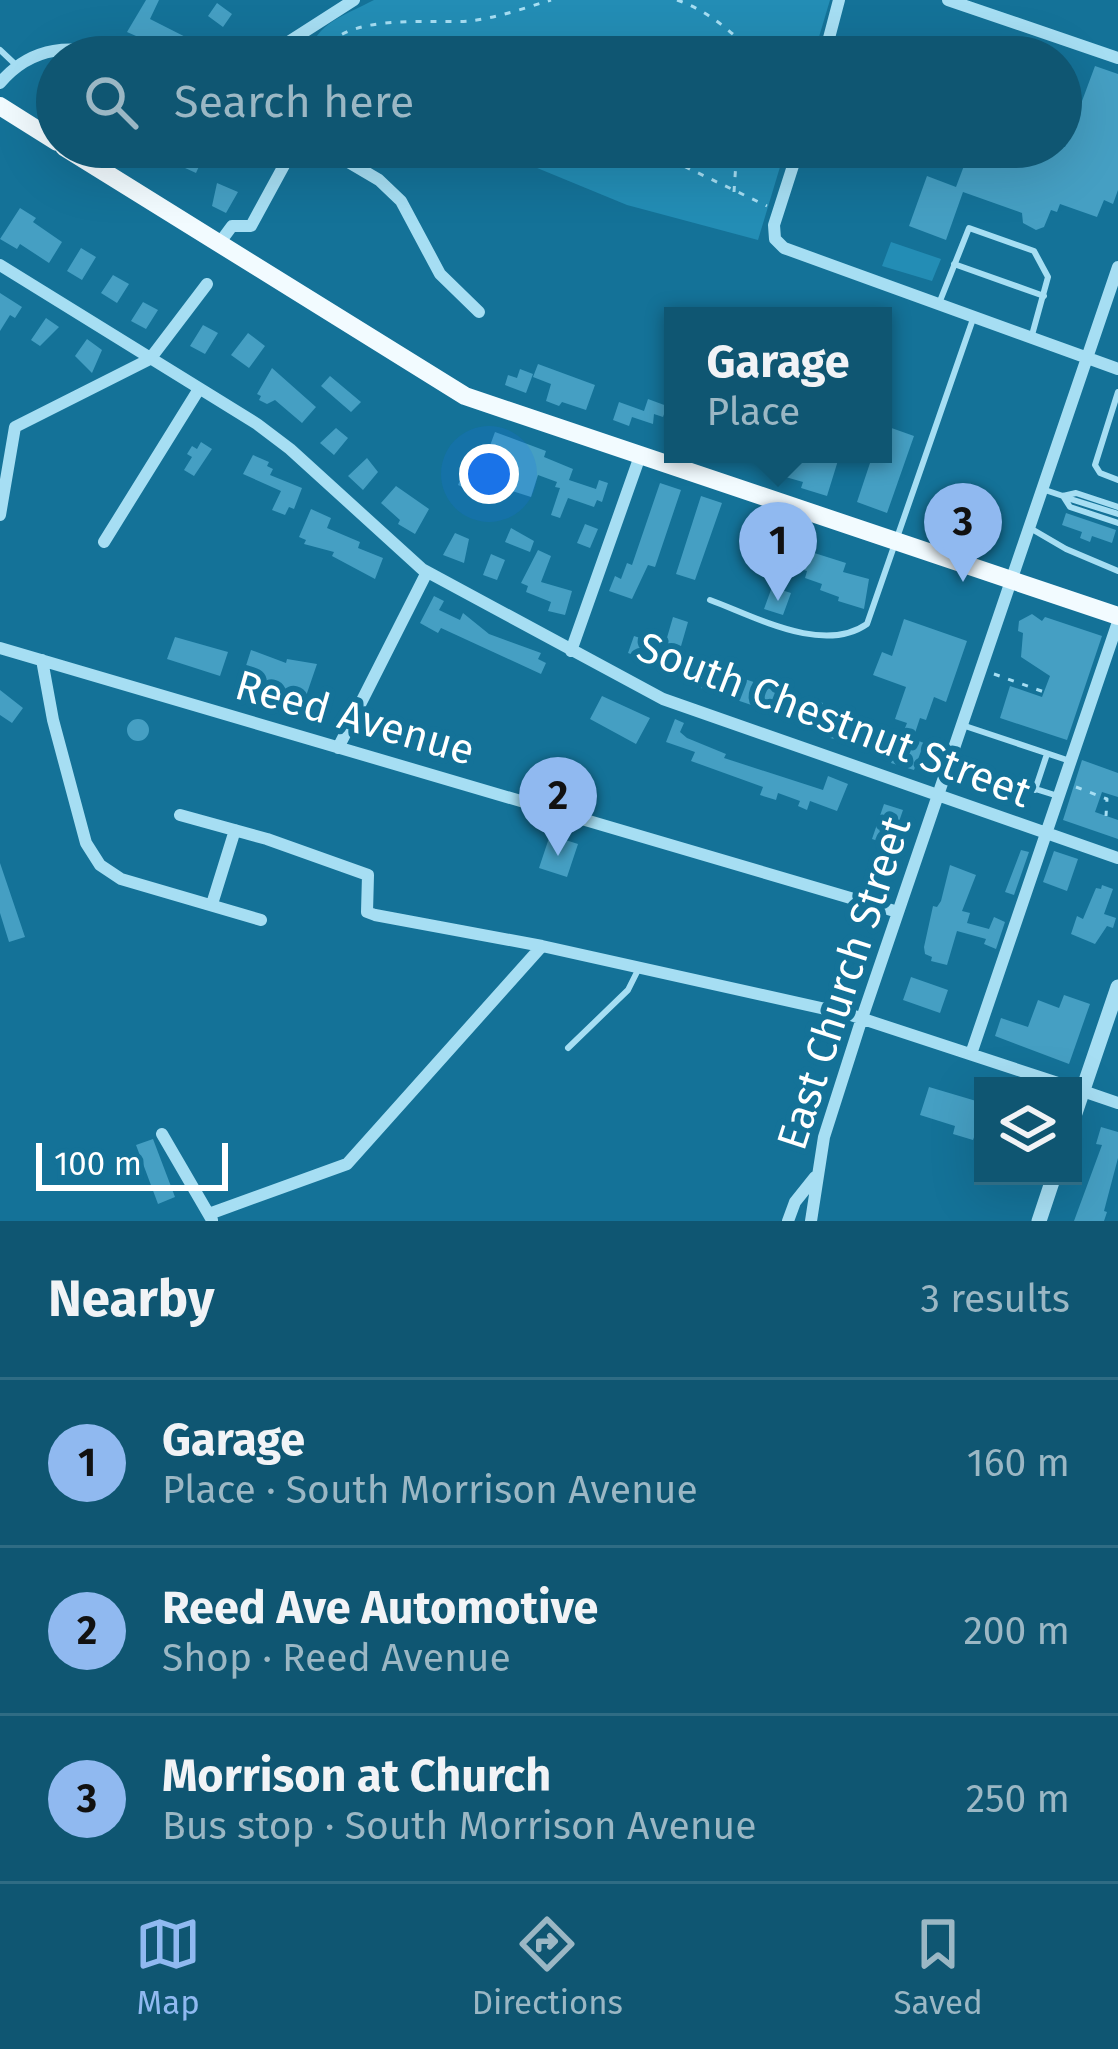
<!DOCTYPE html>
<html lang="en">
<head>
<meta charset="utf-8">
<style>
	:root { --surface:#0f5672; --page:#1d5f7a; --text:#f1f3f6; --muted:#9bb7c4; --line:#2f6c84; --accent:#90b9f0 }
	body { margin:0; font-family:"Fira Sans",sans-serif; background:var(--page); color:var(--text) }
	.controls { position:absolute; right:36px; bottom:36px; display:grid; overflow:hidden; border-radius:0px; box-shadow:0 12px 48px #0002 }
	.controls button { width:108px; height:108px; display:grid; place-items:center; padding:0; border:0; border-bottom:3px solid var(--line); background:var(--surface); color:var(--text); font:60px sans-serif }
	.scale { position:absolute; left:36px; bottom:30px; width:192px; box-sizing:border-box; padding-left:12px; border:6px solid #fff; border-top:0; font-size:33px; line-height:42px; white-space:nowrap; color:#fff; -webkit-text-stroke:9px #147298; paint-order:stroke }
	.you { position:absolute; left:489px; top:474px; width:42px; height:42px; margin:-30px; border:9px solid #fff; border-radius:50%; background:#1a73e8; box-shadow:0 0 0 18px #1a73e833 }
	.badge { display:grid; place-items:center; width:78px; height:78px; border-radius:50%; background:var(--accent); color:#111; font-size:39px; font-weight:700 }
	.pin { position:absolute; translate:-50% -99px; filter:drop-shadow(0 3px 6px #0008) }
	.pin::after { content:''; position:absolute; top:63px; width:42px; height:36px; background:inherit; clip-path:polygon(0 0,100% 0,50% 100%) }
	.popup { position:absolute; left:664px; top:307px; width:228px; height:156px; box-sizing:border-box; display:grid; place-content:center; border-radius:0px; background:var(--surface); filter:drop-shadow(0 3px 9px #0005); font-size:39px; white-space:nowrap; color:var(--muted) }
	.popup b { font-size:45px; color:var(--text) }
	.popup::after { content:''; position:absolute; left:50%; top:100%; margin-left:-24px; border:24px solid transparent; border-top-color:var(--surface) }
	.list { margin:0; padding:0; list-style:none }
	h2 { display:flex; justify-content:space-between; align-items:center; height:156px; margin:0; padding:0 48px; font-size:51px }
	h2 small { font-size:39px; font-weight:400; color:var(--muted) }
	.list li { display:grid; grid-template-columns:78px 1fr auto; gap:36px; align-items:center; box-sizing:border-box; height:168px; padding:0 48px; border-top:3px solid var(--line) }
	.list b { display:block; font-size:45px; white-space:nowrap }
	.list p { margin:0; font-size:39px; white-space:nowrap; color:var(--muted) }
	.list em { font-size:39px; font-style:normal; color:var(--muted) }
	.icon { flex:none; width:66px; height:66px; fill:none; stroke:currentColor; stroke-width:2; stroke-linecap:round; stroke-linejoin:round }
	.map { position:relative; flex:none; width:1118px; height:1221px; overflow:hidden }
	.search { position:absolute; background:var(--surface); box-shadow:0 12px 48px #0002; left:36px; right:36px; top:36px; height:132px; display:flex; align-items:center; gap:30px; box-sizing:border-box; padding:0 42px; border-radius:66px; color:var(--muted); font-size:45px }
	.sheet { height:660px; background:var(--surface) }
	nav { display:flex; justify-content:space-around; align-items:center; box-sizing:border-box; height:168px; border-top:3px solid var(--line); background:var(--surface); font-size:33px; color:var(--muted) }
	nav a { display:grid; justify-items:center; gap:6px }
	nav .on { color:var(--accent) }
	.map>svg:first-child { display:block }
</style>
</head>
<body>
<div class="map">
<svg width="1118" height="1221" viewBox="0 0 1118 1221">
	<rect width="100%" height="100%" fill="#147298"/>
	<path fill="#238db5" d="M374 0H830L813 57H311C309 25 350 13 374 0Z
		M486 147H786L758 240 627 205Z
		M891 242 941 259 932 281 882 266Z"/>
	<path fill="#459fc3" d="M146 0H159L150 19 225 57H193L146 36 145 40 127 32Z
		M217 3 232 14 223 27 208 16Z
		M1095 66 1118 74V190L1113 204 1104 200 1097 217 1060 204 1057 212 1051 210 1044 227 1036 230 1023 223 1022 213 963 192 946 240 909 226 927 176 956 187 971 147H1065Z
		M166 147H218L224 149 220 159 205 153 196 173 161 157Z
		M217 183 238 192 226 213 212 206Z
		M20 208 36 218 33 222 62 242 49 263 20 244 17 249 0 239Z
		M81 248 96 257 82 280 67 271Z
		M113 275 129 284 117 303 101 293Z
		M0 293 22 307 15 318 10 315 0 331Z
		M143 302 158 310 146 329 131 321Z
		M46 318 59 327 40 346 31 340Z
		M203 325 218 333 205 354 190 346Z
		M248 333 265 346 249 368 231 355Z
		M87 339 102 350 92 373 75 356Z
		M538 364 595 385 586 410 562 402 559 406 546 401 551 384 533 377Z
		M272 368 316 407 302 423 275 400 267 404 259 400 261 396 257 394Z
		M520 369 533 374 526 393 505 385 508 375 517 378Z
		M330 376 361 402 351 412 321 386Z
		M648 399 667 406 663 417 654 414 653 424 632 417 629 426 613 420 619 402 644 411Z
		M883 425 914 436 887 513 857 502 873 454H883Z
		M336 428 348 438 334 455 320 443Z
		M495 432 546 451 544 457 573 469 569 480 596 489 599 480 608 483 602 502 597 500 594 507 568 498 560 518 551 515 560 488 555 487 557 482 538 475 531 497 509 490 513 477 511 470 516 461 488 451Z
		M201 442 212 449 194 476 184 470 192 457 187 454 192 446 197 449Z
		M773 454 813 463 815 454H840L827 496 801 488 803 482 768 472Z
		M253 455 269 462 267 466 273 469 270 475 302 488 294 509 289 507 285 515 272 510 281 491 243 474Z
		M367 458 378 472 363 490 348 476Z
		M467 463 483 469 474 492 458 485Z
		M660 483 681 490 655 567 648 565 632 599 609 591 615 576 621 579 627 563 632 565Z
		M396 486 429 509 415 534 398 524 400 520 381 503Z
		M701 496 722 503 695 580 676 574Z
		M311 509 331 518 327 528 360 542 358 548 383 558 375 579 332 556 334 552 304 544 306 540 299 537Z
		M1066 513 1116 530 1112 543 1092 536 1090 542 1080 538 1082 532 1062 525Z
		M585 524 598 529 590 548 577 543Z
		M752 525 808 551 846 563 843 572 869 579 864 609 838 601 839 597 820 590 822 584 805 578 807 571 767 559 762 570 750 566 755 553 743 549Z
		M511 528 534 541 530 552 505 542Z
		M455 533 469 539 464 563 443 555Z
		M538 550 551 556 541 582 572 591 565 615 548 611 551 602 526 592 528 586 521 583Z
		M491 554 505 560 497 580 483 575Z
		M772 587 791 593 783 615 764 609Z
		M434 596 444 601 439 610 460 620 463 613 489 634 541 653 538 659 546 663 541 674 441 628 438 633 420 623Z
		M1032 614 1042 621 1045 617 1102 636 1067 740 1000 718 1010 686 1042 697 1050 676 1021 657 1023 633 1018 631 1019 621Z
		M673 617 688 622 679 653 664 648Z
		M904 619 967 641 946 702 934 697 926 720 920 718 913 739 924 743 914 770 891 763 907 723 895 719 906 687 873 675 882 652 892 656Z
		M634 636 652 642 645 659 628 653Z
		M175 637 228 652 220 676 167 659Z
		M251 650 286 663 287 659 317 664 305 699 243 675Z
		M710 660 729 666 727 673 771 688 773 681 790 687 785 700 806 702 809 698 823 703 821 710 849 720 841 741 827 737 829 731 701 688Z
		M0 690 23 708 12 723 0 715Z
		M602 696 650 718 636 744 590 719Z
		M675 719 684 723 680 732 687 738 726 754 724 758 823 790 828 776 848 784 837 811 810 801 807 810 798 806 800 801 778 793 776 800 760 795 763 787 691 761 695 752 666 742Z
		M127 730a11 11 0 1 1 22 0a11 11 0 1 1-22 0Z
		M1082 760 1118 773V797L1102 792 1095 812 1118 820V839L1063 820Z
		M884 804 903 810 891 845 872 839Z
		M550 835 578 844 567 877 539 868Z
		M1021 850 1029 852 1014 895 1005 892Z
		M1054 851 1078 859 1067 891 1043 882Z
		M0 863 25 937 9 942 0 913Z
		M950 865 976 875 962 911 970 913 967 923 989 929 994 917 1005 922 996 949 984 944 986 939 957 931 947 965 931 961 932 957 925 954 924 947 933 906 937 907 941 901Z
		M1102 885 1113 889 1104 914 1116 918 1113 928 1107 926 1095 944 1071 934 1077 916 1083 919 1096 888 1101 889Z
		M911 977 948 990 940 1013 903 1000Z
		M1064 995 1090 1004 1069 1064 995 1036 1001 1018 1028 1027 1038 1000 1059 1008Z
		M929 1087 983 1103V1134L976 1132 973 1140 953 1134 955 1126 920 1115Z
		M1101 1127 1118 1132V1158L1104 1211 1107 1212 1104 1221H1074L1102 1145 1096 1144Z
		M153 1139 175 1197 158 1204 136 1145Z"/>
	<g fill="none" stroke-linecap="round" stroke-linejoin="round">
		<path stroke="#a6def3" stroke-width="3" stroke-dasharray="6 9" stroke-linecap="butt" d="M677 0C707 10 734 33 756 57
			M324 57C333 11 436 24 469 21 497 18 525 8 551 0
			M644 147 767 206
			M734 192 737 147
			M994 674 1044 692
			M1076 787 1107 799 1106 816
			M987 1086 990 1077
			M982 1149 983 1150"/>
		<path stroke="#a6def3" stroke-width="6" d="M0 50 16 65
			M954 264 1044 296
			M940 301 969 228 1034 251 1048 277 1032 335
			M1118 392 1095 465 1100 473 1118 480
			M1042 489 1063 496 1076 493 1118 507
			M1063 496 1070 507 1118 523
			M1064 497 1118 514
			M1030 528 1066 549 1118 571
			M710 600C754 616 823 655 867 624L973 319
			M965 726 1070 761
			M949 762 1058 796
			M1035 790 1047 754
			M568 1048 628 990 638 970"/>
		<path stroke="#a6def3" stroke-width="12" d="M948 0 1118 58
			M265 57 354 0
			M824 57 839 0
			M0 83C32 45 72 44 118 57
			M323 147 379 180 401 201 440 274 479 312
			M799 147 774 225 775 239 784 248 1118 369
			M218 245 232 226H251L294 147
			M0 265 257 424 290 449 422 569 663 699 1118 858
			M0 515 15 427 150 359 207 284
			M104 542 199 389
			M0 648 898 912
			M571 651 640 456
			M42 660 53 720 86 843 100 865 121 879 261 920
			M338 748 427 572
			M180 815 267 839 368 875 367 912 375 915 542 946 848 1014 1067 1086
			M212 904 235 830
			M971 1054 1118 622
			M1074 1088 1118 1103
			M162 1134 212 1220
			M209 1214 347 1164 542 946
			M788 1221 795 1202 815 1177
			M811 1221 824 1137 862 1018 1118 267"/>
		<path stroke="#a6def3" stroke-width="15" d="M1073 1119 1118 987
			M1039 1221 1054 1176"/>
		<path stroke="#f2fbff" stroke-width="18" d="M0 106 57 142
			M64 147 465 396 1118 616"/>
	</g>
	<g text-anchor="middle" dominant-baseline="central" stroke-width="12" stroke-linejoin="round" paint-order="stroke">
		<g font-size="42" fill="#fff" stroke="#147298">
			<text transform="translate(355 718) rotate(16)">Reed Avenue</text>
			<text transform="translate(834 720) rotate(21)">South Chestnut Street</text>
			<text transform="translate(844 983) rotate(-72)">East Church Street</text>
		</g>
	</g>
</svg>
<div class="controls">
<button><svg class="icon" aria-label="layers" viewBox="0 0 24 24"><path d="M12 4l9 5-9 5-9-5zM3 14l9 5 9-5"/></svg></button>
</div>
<div class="scale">100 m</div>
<div class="you"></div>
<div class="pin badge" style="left:778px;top:601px">1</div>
<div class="popup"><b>Garage</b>Place</div>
<div class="pin badge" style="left:558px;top:856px">2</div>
<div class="pin badge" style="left:963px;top:582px">3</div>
<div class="search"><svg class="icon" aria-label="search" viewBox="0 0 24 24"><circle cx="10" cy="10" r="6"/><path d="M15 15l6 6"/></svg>Search here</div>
</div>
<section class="sheet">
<h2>Nearby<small>3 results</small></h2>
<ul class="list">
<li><span class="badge">1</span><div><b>Garage</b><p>Place · South Morrison Avenue</p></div><em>160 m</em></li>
<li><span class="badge">2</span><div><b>Reed Ave Automotive</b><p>Shop · Reed Avenue</p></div><em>200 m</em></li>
<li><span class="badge">3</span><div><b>Morrison at Church</b><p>Bus stop · South Morrison Avenue</p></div><em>250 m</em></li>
</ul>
</section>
<nav>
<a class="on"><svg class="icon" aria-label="map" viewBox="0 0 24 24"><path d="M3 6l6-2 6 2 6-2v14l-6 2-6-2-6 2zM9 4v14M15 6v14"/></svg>Map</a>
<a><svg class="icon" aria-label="directions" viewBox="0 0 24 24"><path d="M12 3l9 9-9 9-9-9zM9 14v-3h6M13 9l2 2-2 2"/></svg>Directions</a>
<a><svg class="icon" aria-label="saved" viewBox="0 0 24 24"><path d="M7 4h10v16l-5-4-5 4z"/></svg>Saved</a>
</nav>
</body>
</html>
